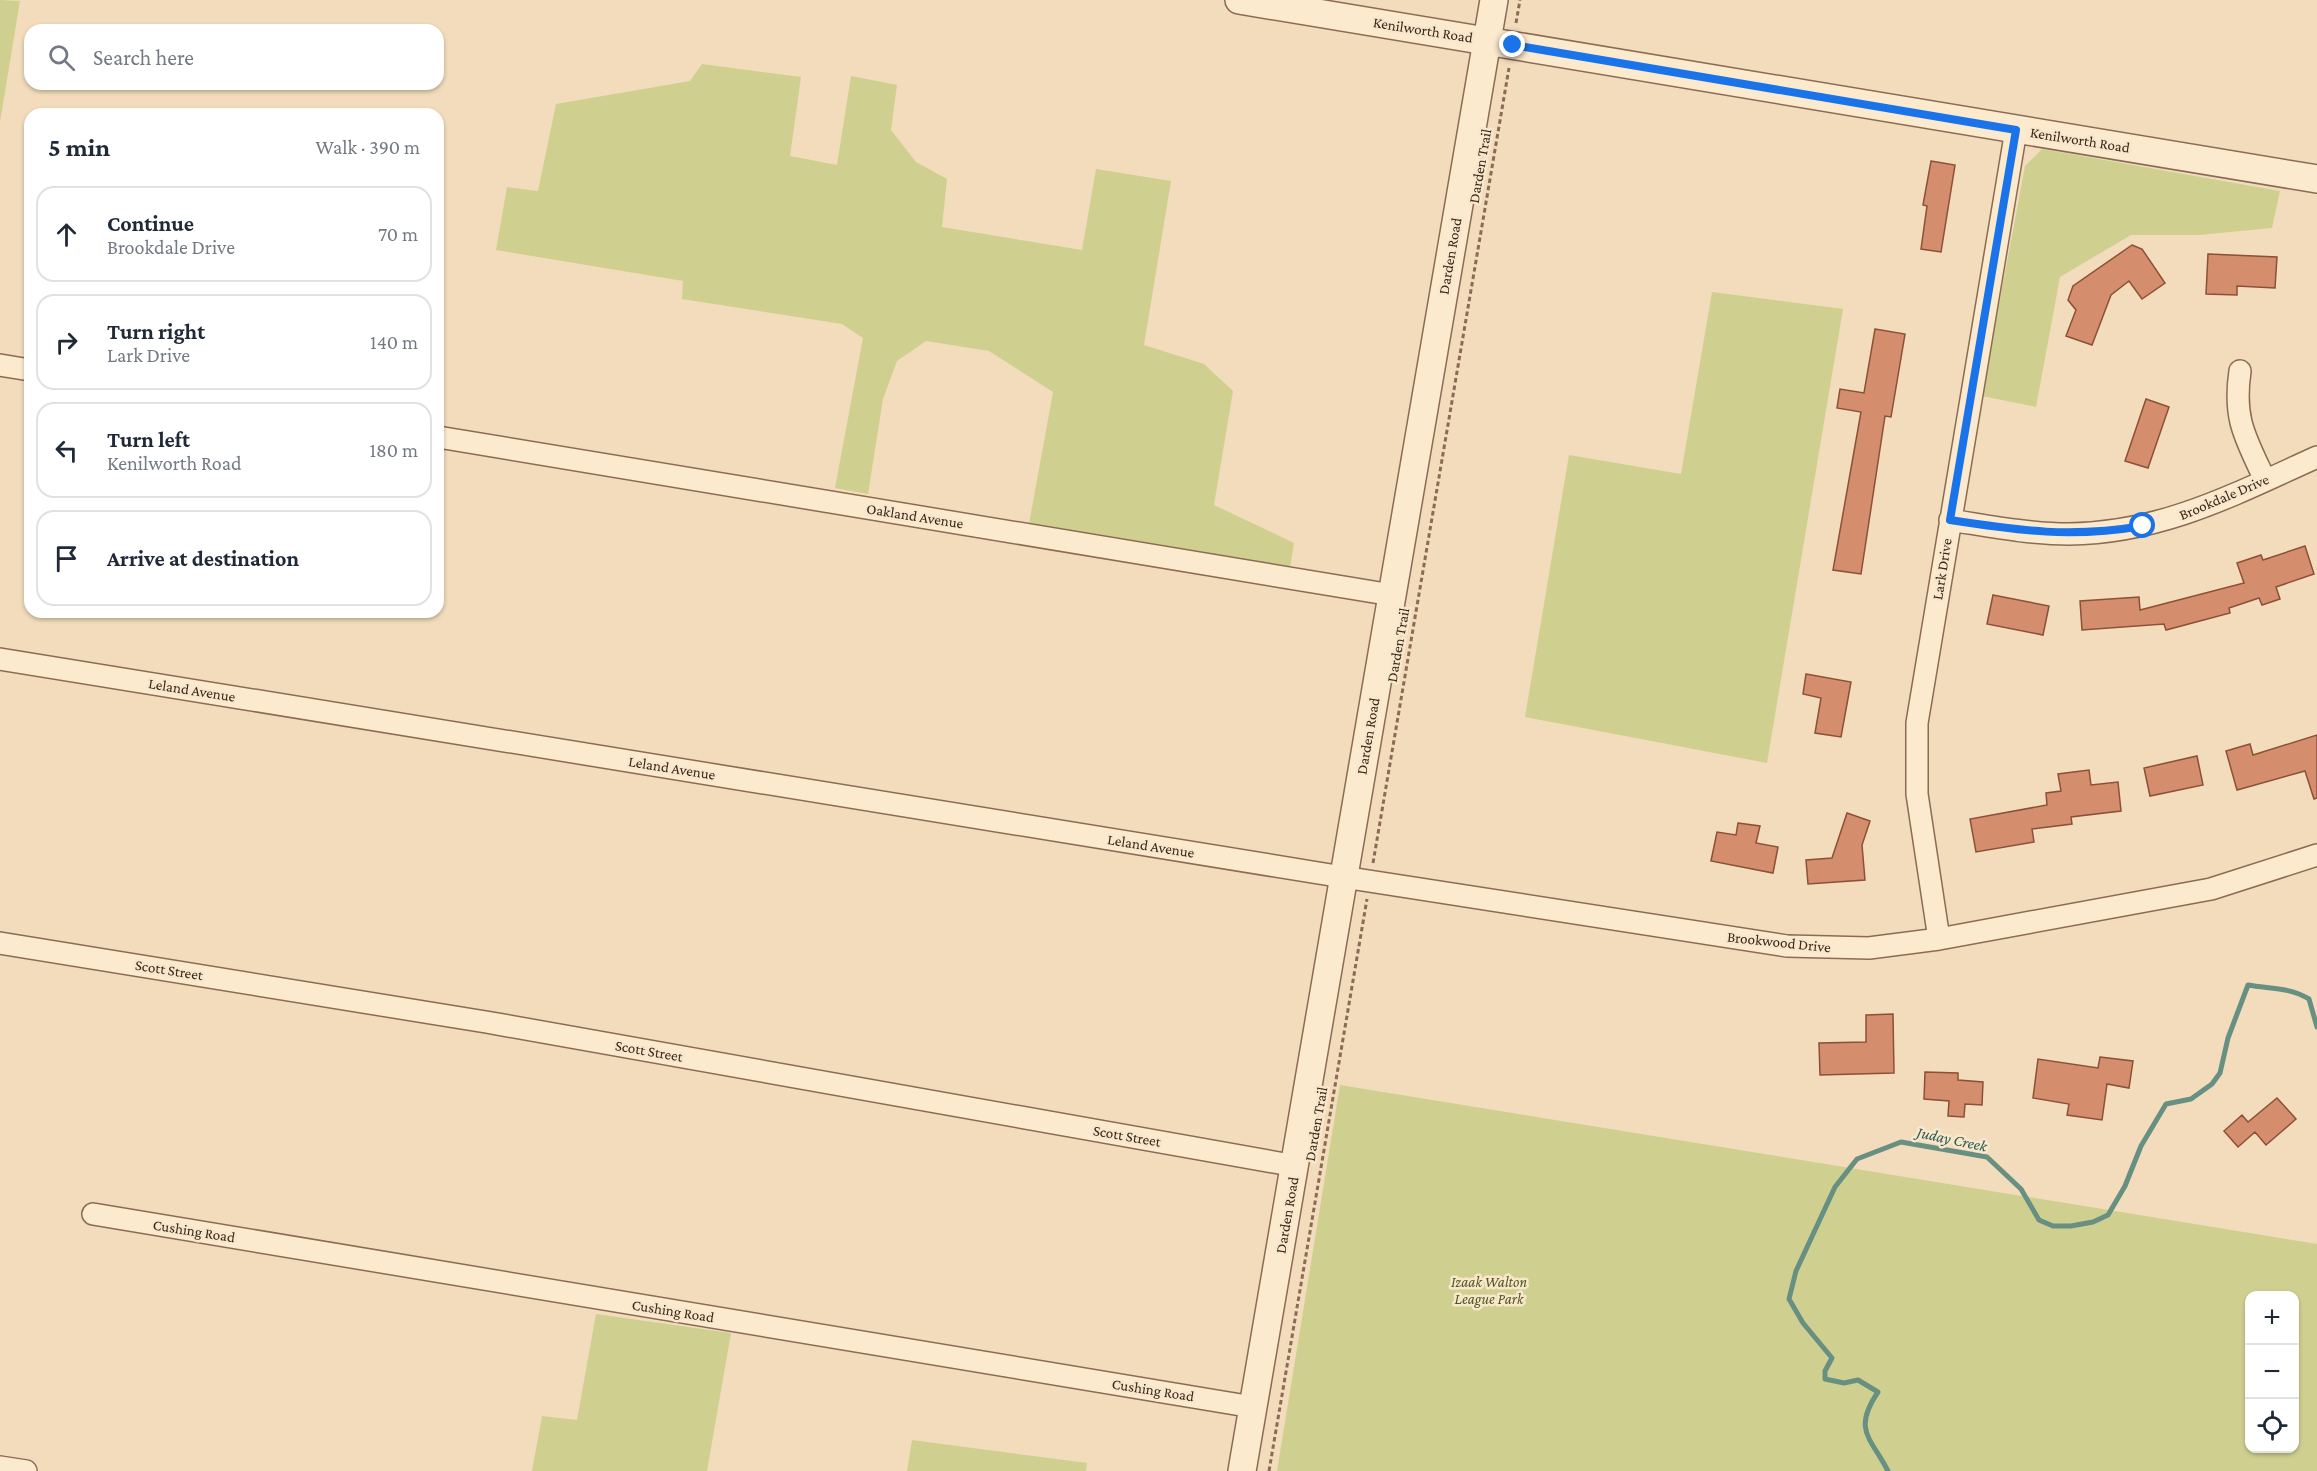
<!DOCTYPE html>
<html lang="en">
<head>
<meta charset="utf-8">
<style>
	:root { --surface:#fff; --page:#f6f6f7; --text:#1f2937; --muted:#747a83; --line:#e0e1e3 }
	body { margin:0; font-family:"Crimson Pro",serif; background:var(--page); color:var(--text) }
	.controls { position:absolute; right:18px; bottom:18px; display:grid; overflow:hidden; border-radius:12px; box-shadow:0 2px 4px #0004 }
	.controls button { width:54px; height:54px; display:grid; place-items:center; padding:0; border:0; border-bottom:2px solid var(--line); background:var(--surface); color:var(--text); font:30px sans-serif }
	.stop { position:absolute; width:18px; height:18px; margin:-14px; border:4px solid #1a73e8; border-radius:50%; background:#fff }
	.stop.end { background:#1a73e8; border-color:#fff; box-shadow:0 2px 6px #0008 }
	.list { margin:0; padding:0; list-style:none }
	h2 { display:flex; justify-content:space-between; align-items:center; height:78px; margin:0; padding:0 24px; font-size:26px }
	h2 small { font-size:20px; font-weight:400; color:var(--muted) }
	.list li { display:grid; grid-template-columns:39px 1fr auto; gap:18px; align-items:center; box-sizing:border-box; height:96px; margin:0 12px 12px; padding:0 12px; border:2px solid var(--line); border-radius:18px }
	.list b { display:block; font-size:22px; white-space:nowrap }
	.list p { margin:0; font-size:20px; white-space:nowrap; color:var(--muted) }
	.list em { font-size:20px; font-style:normal; color:var(--muted) }
	.icon { flex:none; width:33px; height:33px; fill:none; stroke:currentColor; stroke-width:2; stroke-linecap:round; stroke-linejoin:round }
	.map { position:relative; flex:none; width:2317px; height:1471px; overflow:hidden }
	.search { position:absolute; background:var(--surface); box-shadow:0 2px 4px #0004; left:24px; top:24px; width:420px; height:66px; display:flex; align-items:center; gap:15px; box-sizing:border-box; padding:0 21px; border-radius:18px; color:var(--muted); font-size:22px }
	.panel { position:absolute; background:var(--surface); box-shadow:0 2px 4px #0004; left:24px; top:108px; width:420px; height:510px; border-radius:18px }
	.map>svg:first-child { display:block }
</style>
</head>
<body>
<div class="map">
<svg width="2317" height="1471" viewBox="0 0 2317 1471">
	<rect width="100%" height="100%" fill="#f2dcbb"/>
	<path fill="#cfd08f" fill-rule="evenodd" d="M0 0 20 1 0 122Z
		M702 64 801 77 790 156 837 165 851 76 897 85 891 130 916 162 947 179 942 227 1082 250 1096 169 1171 181 1144 345 1204 364 1233 391 1214 505 1294 543 1290 568 1029 524 1053 392 989 351 926 341 897 361 883 399 868 494 835 488 863 338 842 324 682 299 683 281 496 250 507 187 538 191 556 104 690 81Z
		M2042 149 2280 191 2272 228 2199 235H2131L2060 277 2036 407 1982 396 2025 166Z
		M1712 292 1843 309 1767 763 1525 717 1569 455 1681 474Z
		M1340 1085 2317 1244V1471H1277ZM2250 1296H2294V1448H2250Z
		M596 1314 731 1333 707 1471H532L542 1416 577 1420Z
		M912 1440 1087 1463 1086 1471H907Z"/>
	<g fill="none" stroke-linecap="round" stroke-linejoin="round">
		<path stroke="#679082" stroke-width="5" d="M1888 1471C1871 1438 1852 1430 1878 1392L1858 1380 1844 1383 1825 1379V1371L1832 1358 1803 1323 1789 1299 1796 1271 1835 1187 1857 1159 1901 1142 1987 1157 2021 1189 2039 1220 2053 1226H2071L2093 1222 2108 1215 2125 1186 2141 1146 2166 1104 2191 1099 2212 1084 2220 1073 2228 1038 2248 985C2270 989 2289 987 2309 999L2317 1027"/>
	</g>
	<path fill="#d48e6d" stroke="#8c5037" stroke-width="1.5" d="M1931 161 1955 165 1941 252 1921 249 1927 206 1923 205Z
		M2132 245 2142 249 2165 283 2142 299 2129 281 2111 295 2092 345 2066 336 2076 310 2068 300 2073 286Z
		M2208 254 2277 257 2275 288 2237 286V295L2206 294Z
		M1875 329 1905 334 1891 417 1885 416 1861 574 1833 570 1861 412 1837 408 1840 389 1864 393Z
		M2146 399 2169 407 2148 468 2125 461Z
		M2305 546 2314 574 2276 587 2280 599 2262 605 2259 598 2229 608 2230 613 2166 630 2164 624 2082 630 2080 601 2139 597 2140 610 2244 583 2237 563 2261 555 2263 560Z
		M1993 595 2049 606 2043 635 1987 624Z
		M1806 674 1851 682 1841 737 1815 733 1821 698 1803 694Z
		M2317 735V798L2314 799 2305 771 2237 790 2226 751 2250 744 2253 755Z
		M2197 756 2203 785 2150 796 2144 768Z
		M2089 770 2091 785 2118 782 2121 811 2071 817 2072 824 2032 829 2034 842 1976 852 1970 819 2047 805 2046 793 2061 791 2058 774Z
		M1847 813 1870 821 1862 845 1865 880 1808 884 1806 860 1832 858Z
		M1738 823 1760 826 1756 843 1778 847 1773 873 1711 861 1717 832 1736 835Z
		M1893 1014 1894 1073 1820 1075 1819 1043 1866 1042V1015Z
		M2100 1057 2133 1061 2129 1088 2107 1084 2102 1120 2067 1115 2069 1104 2033 1098 2038 1059 2098 1068Z
		M1925 1072 1958 1073V1080L1983 1082 1982 1105 1965 1104 1964 1117 1948 1116 1949 1101 1924 1099Z
		M2277 1098 2296 1119 2266 1145 2255 1132 2238 1147 2224 1131 2242 1115 2248 1122Z"/>
	<g fill="none" stroke-linecap="round" stroke-linejoin="round">
		<defs>
			<path id="minor" d="M0 365 30 370
				M2240 371C2233 419 2245 437 2265 480
				M438 437 1392 595
				M1950 520C1989 526 2029 534 2069 534 2162 533 2235 494 2317 457
				M0 659 1343 877 1787 946 1869 948 1939 939 2211 889 2317 855
				M1939 939 1917 794V723L2016 130
				M0 943 486 1022 1296 1166
				M93 1214 1253 1407
				M0 1467 26 1471"/>
			<path id="tertiary" d="M1239 0 2317 179
				M1242 1471 1494 0"/>
		</defs>
		<use href="#minor" stroke="#8b6b54" stroke-width="24"/>
		<use href="#tertiary" stroke="#8b6b54" stroke-width="30"/>
		<path stroke="#8b6b54" stroke-width="3" stroke-dasharray="4.5 3" stroke-linecap="butt" d="M1516 23 1520 0
			M1373 863 1509 68
			M1269 1471 1367 899"/>
		<use href="#minor" stroke="#fceacf" stroke-width="21"/>
		<use href="#tertiary" stroke="#fceacf" stroke-width="27"/>
	</g>
	<g fill="none" stroke-linecap="round" stroke-linejoin="round">
		<path stroke="#1a73e8" stroke-width="8" d="M1513 45 2016 130 1950 520C2022 531 2070 538 2143 526"/>
	</g>
	<g text-anchor="middle" dominant-baseline="central" stroke-width="5" stroke-linejoin="round" paint-order="stroke">
		<g font-size="15" fill="#38261a" stroke="#f9e7cc">
			<text transform="translate(1423 30) rotate(9)">Kenilworth Road</text>
			<text transform="translate(2080 140) rotate(9)">Kenilworth Road</text>
			<text transform="translate(1480 166) rotate(-80)">Darden Trail</text>
			<text transform="translate(1450 256) rotate(-80)">Darden Road</text>
			<text transform="translate(2224 497) rotate(-23)">Brookdale Drive</text>
			<text transform="translate(915 516) rotate(9)">Oakland Avenue</text>
			<text transform="translate(1942 569) rotate(-81)">Lark Drive</text>
			<text transform="translate(1398 645) rotate(-80)">Darden Trail</text>
			<text transform="translate(192 690) rotate(9)">Leland Avenue</text>
			<text transform="translate(1368 736) rotate(-80)">Darden Road</text>
			<text transform="translate(672 768) rotate(9)">Leland Avenue</text>
			<text transform="translate(1151 846) rotate(9)">Leland Avenue</text>
			<text transform="translate(1779 942) rotate(6)">Brookwood Drive</text>
			<text transform="translate(169 970) rotate(9)">Scott Street</text>
			<text transform="translate(649 1051) rotate(10)">Scott Street</text>
			<text transform="translate(1316 1124) rotate(-80)">Darden Trail</text>
			<text transform="translate(1127 1136) rotate(10)">Scott Street</text>
			<text transform="translate(1287 1215) rotate(-80)">Darden Road</text>
			<text transform="translate(194 1231) rotate(9)">Cushing Road</text>
			<text transform="translate(673 1311) rotate(9)">Cushing Road</text>
			<text transform="translate(1153 1390) rotate(9)">Cushing Road</text>
		</g>
		<g font-size="15" font-style="italic" fill="#4e571f" stroke="#f9e7cc">
			<text x="1489" y="1282">Izaak Walton<tspan x="1489" dy="17">League Park</tspan></text>
		</g>
		<g font-size="16" font-style="italic" fill="#285a51" stroke="#f9e7cc">
			<text transform="translate(1952 1139) rotate(12)">Juday Creek</text>
		</g>
	</g>
</svg>
<div class="controls">
<button>+</button>
<button>−</button>
<button><svg class="icon" aria-label="locate" viewBox="0 0 24 24"><circle cx="12" cy="12" r="6"/><path d="M12 2v4M12 18v4M2 12h4M18 12h4"/></svg></button>
</div>
<div class="stop" style="left:2143px;top:526px"></div>
<div class="stop end" style="left:1513px;top:45px"></div>
<div class="search"><svg class="icon" aria-label="search" viewBox="0 0 24 24"><circle cx="10" cy="10" r="6"/><path d="M15 15l6 6"/></svg>Search here</div>
<section class="panel">
<h2>5 min<small>Walk · 390 m</small></h2>
<ul class="list">
<li><svg class="icon" aria-label="ahead" viewBox="0 0 24 24"><path d="M12 20V5M6 11l6-6 6 6"/></svg><div><b>Continue</b><p>Brookdale Drive</p></div><em>70 m</em></li>
<li><svg class="icon" aria-label="right" viewBox="0 0 24 24"><path d="M7 20v-9h11M14 6l5 5-5 5"/></svg><div><b>Turn right</b><p>Lark Drive</p></div><em>140 m</em></li>
<li><svg class="icon" aria-label="left" viewBox="0 0 24 24"><path d="M17 20v-9H6M10 6l-5 5 5 5"/></svg><div><b>Turn left</b><p>Kenilworth Road</p></div><em>180 m</em></li>
<li><svg class="icon" aria-label="arrive" viewBox="0 0 24 24"><path d="M6 21V4h12l-3 4 3 4H6"/></svg><div><b>Arrive at destination</b></div></li>
</ul>
</section>
</div>
</body>
</html>
